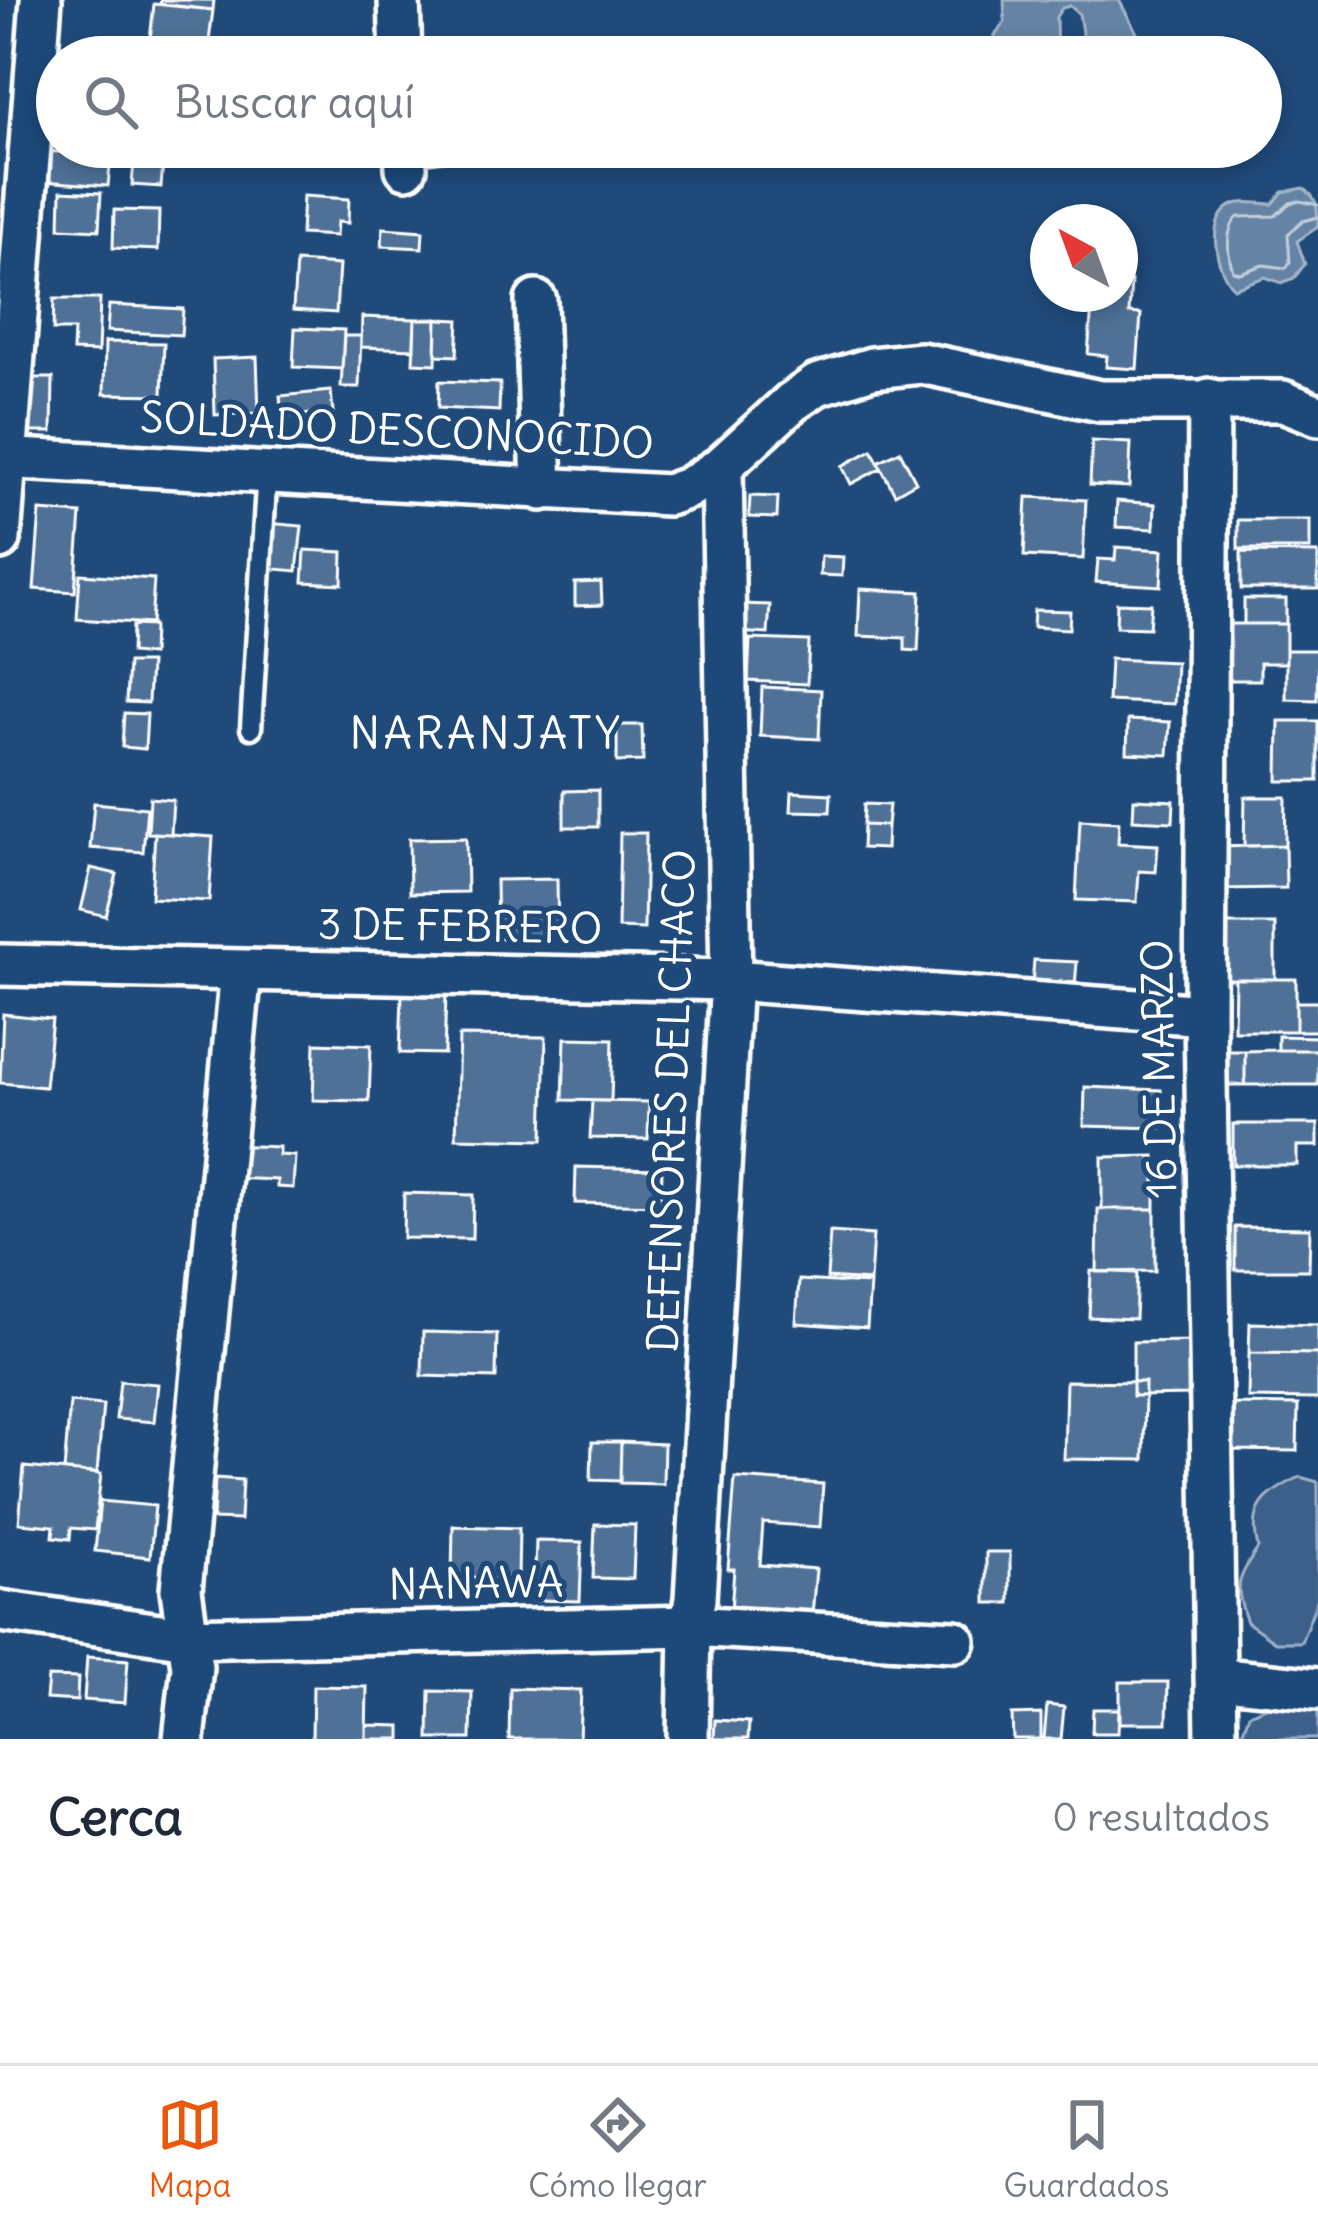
<!DOCTYPE html>
<html lang="es">
<head>
<meta charset="utf-8">
<style>
	:root { --surface:#fff; --page:#f2f2f3; --text:#1f2937; --muted:#747a83; --line:#e0e1e3; --accent:#ea580c }
	body { margin:0; font-family:Delius,sans-serif; background:var(--page); color:var(--text) }
	.compass { position:absolute; left:1030px; top:204px; width:108px; height:108px; border-radius:50%; background:var(--surface); box-shadow:0 6px 18px #0003; rotate:319deg }
	.list { margin:0; padding:0; list-style:none }
	h2 { display:flex; justify-content:space-between; align-items:center; height:156px; margin:0; padding:0 48px; font-size:51px }
	h2 small { font-size:39px; font-weight:400; color:var(--muted) }
	.icon { flex:none; width:66px; height:66px; fill:none; stroke:currentColor; stroke-width:2; stroke-linecap:round; stroke-linejoin:round }
	.map { position:relative; flex:none; width:1318px; height:1739px; overflow:hidden }
	.search { position:absolute; background:var(--surface); box-shadow:0 6px 18px #0003; left:36px; right:36px; top:36px; height:132px; display:flex; align-items:center; gap:30px; box-sizing:border-box; padding:0 42px; border-radius:66px; color:var(--muted); font-size:45px }
	.sheet { height:324px; background:var(--surface) }
	nav { display:flex; justify-content:space-around; align-items:center; box-sizing:border-box; height:168px; border-top:3px solid var(--line); background:var(--surface); font-size:33px; color:var(--muted) }
	nav a { display:grid; justify-items:center; gap:6px }
	nav .on { color:var(--accent) }
	.map>svg:first-child { display:block }
</style>
</head>
<body>
<div class="map">
<svg width="1318" height="1739" viewBox="0 0 1318 1739">
	<rect width="100%" height="100%" fill="#1f4a7a"/>
	<filter id="ink" filterUnits="userSpaceOnUse"><feTurbulence type="fractalNoise" baseFrequency=".00833" numOctaves="2"/><feDisplacementMap in="SourceGraphic" scale="24" xChannelSelector="R" yChannelSelector="G"/><feConvolveMatrix kernelMatrix="1 2 1 2 8 2 1 2 1" color-interpolation-filters="sRGB"/></filter>
	<g filter="url(#ink)">
		<path fill="#3c618b" stroke="#9eb0c5" stroke-width="3" d="M1300 1477 1318 1482V1598L1301 1642H1275L1247 1622C1233 1585 1238 1579 1258 1548 1248 1508 1264 1494 1300 1477Z
			M1297 1694H1318V1739H1240L1249 1714Z"/>
		<path fill="#6583a4" stroke="#a3b5c8" stroke-width="3" d="M1004 0H1119L1138 35 1139 57H1086L1079 14 1070 6 1062 8 1056 17 1057 57H980L1005 21Z
			M1303 188C1318 197 1318 209 1318 227L1297 241 1305 264 1294 278 1282 283 1265 277 1234 288C1216 272 1203 216 1235 204 1245 200 1262 204 1273 204L1283 192Z"/>
		<g fill="none" stroke-linecap="round" stroke-linejoin="round">
			<path stroke="#c1cddb" stroke-width="3" d="M1318 205 1300 201 1290 203 1275 216 1238 217C1224 230 1228 255 1233 271L1240 273 1263 265 1286 268 1290 262 1288 234 1303 221 1318 217"/>
		</g>
		<path fill="#507197" stroke="#fff" stroke-width="3" d="M161 0H214L213 10 160 4Z
			M154 4 213 10 207 57H148Z
			M313 38 342 40 341 57 311 56Z
			M458 43 460 57H412L411 50Z
			M63 45 117 47V57H63Z
			M428 147H469L471 157 431 163Z
			M135 149 164 151 161 187 132 185Z
			M45 151 111 156 108 186 42 181Z
			M61 191 101 193 99 230 60 228Z
			M303 196 349 199 348 223 337 222 336 236 301 234Z
			M114 210 159 211 158 250 113 248Z
			M383 228 423 231 422 248 382 246Z
			M296 262 339 265 336 313 293 310Z
			M1120 280 1131 281 1129 313 1141 314 1137 369 1106 367 1107 356 1088 354 1093 294H1120Z
			M54 299H100L98 352 73 351 74 330H53Z
			M109 305 183 309 181 335 107 331Z
			M362 317 415 319 414 349 361 347Z
			M415 319H437L436 364 413 363Z
			M437 319 459 320 457 356 436 355Z
			M295 328 344 330 342 369 293 367Z
			M344 336H361L359 387H341Z
			M105 342 164 343 162 395 104 394Z
			M257 357 259 413 215 415 213 359Z
			M19 378H53L52 432H18Z
			M439 381 500 383 499 411 438 408Z
			M331 391 333 412 282 417 280 396Z
			M1092 441 1131 443 1129 487 1090 485Z
			M872 450 881 468 851 484 842 466Z
			M900 451 916 482 895 494 878 462Z
			M750 496 778 497 777 518 749 517Z
			M1027 497 1086 500 1083 559 1024 556Z
			M1117 501 1155 504 1154 529 1116 527Z
			M40 511 81 514 75 592 34 589Z
			M1238 520H1310V549H1238Z
			M267 523 302 526 297 571 263 568Z
			M1116 547 1163 550 1161 586 1096 582 1098 559 1115 560Z
			M305 550 343 552 342 584 303 582Z
			M1241 552 1318 553V589H1241Z
			M821 556 843 557 842 576 820 575Z
			M80 574 154 579 151 624 77 619Z
			M601 582 602 605 575 606V583Z
			M860 589 921 592 918 651 905 650V638L858 636Z
			M1244 599H1286V624H1244Z
			M1117 603 1151 604 1149 628 1116 627Z
			M737 604 770 605 768 634 736 632Z
			M1034 610 1070 611 1069 629 1033 627Z
			M1225 624H1286V663H1260V680H1225Z
			M132 625 153 626 152 655 131 653Z
			M750 639 809 641 807 684 748 681Z
			M1286 650H1318L1317 700 1286 699Z
			M1110 659 1176 662 1174 704 1108 701Z
			M128 663H150L148 703 126 702Z
			M762 687 821 690 819 739 760 736Z
			M124 713 147 714 145 749 122 747Z
			M1128 720 1170 722 1168 755 1127 753Z
			M1279 721H1318V781H1278Z
			M617 725H642L643 761 617 762Z
			M598 790V827H564V791Z
			M792 792 831 794 830 812 791 811Z
			M1245 797H1286L1285 845 1244 846Z
			M150 798 173 800 171 834 148 833Z
			M1134 799 1174 801 1173 822 1133 820Z
			M94 803 147 808 143 852 90 848Z
			M864 804 889 805 887 826 863 825Z
			M1080 820 1119 822 1118 843 1158 845 1156 872 1139 871 1137 902 1076 900Z
			M863 825 887 826 886 849 862 848Z
			M155 833 213 837 209 901 151 898Z
			M620 833H646L644 929 618 928Z
			M466 838 467 892 410 893 409 839Z
			M1285 845 1286 888 1221 889 1220 847Z
			M91 868 117 874 106 916 81 910Z
			M557 879 558 937 497 938 496 880Z
			M1225 924H1275V979H1225Z
			M1034 960 1077 962 1075 987 1032 985Z
			M1235 979H1296V1031H1234Z
			M402 995 446 996 444 1054 400 1053Z
			M1296 1002H1318V1031H1296Z
			M3 1014 52 1019 45 1087 0 1083Z
			M459 1036 546 1037 543 1140 456 1138Z
			M1278 1036 1318 1037V1050H1278Z
			M565 1038 613 1039 611 1101 563 1100Z
			M315 1043 371 1045 369 1101 313 1100Z
			M1278 1050H1318V1085H1245V1051Z
			M1217 1051H1245V1085H1217Z
			M1085 1087 1161 1090 1160 1128 1084 1126Z
			M592 1101 649 1102 648 1139 590 1138Z
			M1233 1124H1318V1146H1297V1165H1233Z
			M231 1145 279 1147V1155L295 1156 293 1188 277 1187V1180L229 1178Z
			M1155 1156V1209H1102V1157Z
			M576 1167 662 1169 661 1205 575 1203Z
			M404 1193 473 1195 472 1239 403 1238Z
			M1098 1209H1155V1271L1097 1272Z
			M1235 1227 1310 1228 1309 1270H1235Z
			M830 1232 873 1235 870 1281 827 1278Z
			M1091 1271 1137 1273 1135 1319 1089 1317Z
			M799 1280 870 1284 867 1328 796 1323Z
			M1250 1323 1318 1325V1354L1249 1353Z
			M423 1332 497 1334 496 1378 422 1376Z
			M1195 1341V1395L1133 1396V1342Z
			M1249 1353 1318 1354V1399L1248 1398Z
			M120 1381 158 1384 154 1422 116 1419Z
			M1066 1381 1145 1382 1144 1460 1064 1459Z
			M70 1402 103 1405 97 1473 64 1471Z
			M1226 1404 1298 1405 1297 1451 1225 1450Z
			M592 1442H621L620 1481 591 1480Z
			M621 1442 664 1444 663 1484 620 1483Z
			M24 1467 101 1474 95 1530 71 1528 70 1539 53 1537 54 1526 19 1523Z
			M215 1478 242 1480 240 1520 213 1519Z
			M735 1478 823 1484 820 1527 763 1523 760 1565 816 1569 812 1616 731 1610 734 1569H728Z
			M100 1501 155 1506 150 1557 95 1551Z
			M595 1524 635 1525 633 1579 593 1578Z
			M453 1526 519 1528 518 1579 452 1577Z
			M536 1541 582 1542 580 1601 534 1600Z
			M986 1552H1010V1603H986Z
			M87 1657 128 1660 125 1703 84 1700Z
			M48 1677 78 1678 77 1701 46 1699Z
			M1120 1682H1168L1167 1723H1120Z
			M313 1686 367 1687 366 1739H312Z
			M510 1688 581 1690 579 1739H509Z
			M430 1691 472 1692 471 1739H429Z
			M1047 1705 1064 1707 1061 1739H1044Z
			M1093 1709H1119L1118 1733H1092Z
			M1041 1714V1739H1013L1012 1715Z
			M715 1720 749 1722 748 1739H714Z
			M366 1725 401 1726V1739H366Z"/>
		<g fill="none" stroke-linecap="round" stroke-linejoin="round">
			<defs>
				<path id="service" d="M251 728 267 470"/>
				<path id="minor" d="M399 0 401 57
					M405 147 406 168
					M536 301 542 490
					M1209 399 1205 1015 1216 1739
					M0 458 668 495 688 488 722 466 792 402 817 385 872 368 921 363 1100 401H1283L1318 415
					M0 539 41 0
					M0 965 731 980 1205 1015
					M0 1611 188 1638 690 1626 955 1641
					M1216 1678 1318 1689
					M184 1739 192 1667 181 1590 241 970
					M688 1739 690 1626 695 1599 731 980 722 466"/>
			</defs>
			<use href="#service" stroke="#fff" stroke-width="27"/>
			<use href="#minor" stroke="#fff" stroke-width="48"/>
			<use href="#service" stroke="#1f4a7a" stroke-width="18"/>
			<use href="#minor" stroke="#1f4a7a" stroke-width="39"/>
		</g>
	</g>
	<g text-anchor="middle" dominant-baseline="central" stroke-width="10" stroke-linejoin="round" paint-order="stroke">
		<g font-size="42" fill="#fff" stroke="#1f4a7a">
			<text transform="translate(397 430) rotate(3)">SOLDADO DESCONOCIDO</text>
			<text transform="translate(460 926) rotate(1)">3 DE FEBRERO</text>
			<text transform="translate(1159 1069) rotate(-91)">16 DE MARZO</text>
			<text transform="translate(671 1101) rotate(-88)">DEFENSORES DEL CHACO</text>
			<text transform="translate(476 1583) rotate(-1)">NANAWA</text>
		</g>
		<g font-size="45" letter-spacing="3" fill="#fff" stroke="#1f4a7a">
			<text x="486" y="733">NARANJATY</text>
		</g>
	</g>
</svg>
<svg class="compass" viewBox="-18 -18 36 36"><path d="M0-13l5 13h-10z" fill="#e53935"/><path d="M0 13l5-13h-10z" fill="#747a83"/></svg>
<div class="search"><svg class="icon" aria-label="search" viewBox="0 0 24 24"><circle cx="10" cy="10" r="6"/><path d="M15 15l6 6"/></svg>Buscar aquí</div>
</div>
<section class="sheet">
<h2>Cerca<small>0 resultados</small></h2>
<ul class="list">
</ul>
</section>
<nav>
<a class="on"><svg class="icon" aria-label="map" viewBox="0 0 24 24"><path d="M3 6l6-2 6 2 6-2v14l-6 2-6-2-6 2zM9 4v14M15 6v14"/></svg>Mapa</a>
<a><svg class="icon" aria-label="directions" viewBox="0 0 24 24"><path d="M12 3l9 9-9 9-9-9zM9 14v-3h6M13 9l2 2-2 2"/></svg>Cómo llegar</a>
<a><svg class="icon" aria-label="saved" viewBox="0 0 24 24"><path d="M7 4h10v16l-5-4-5 4z"/></svg>Guardados</a>
</nav>
</body>
</html>
